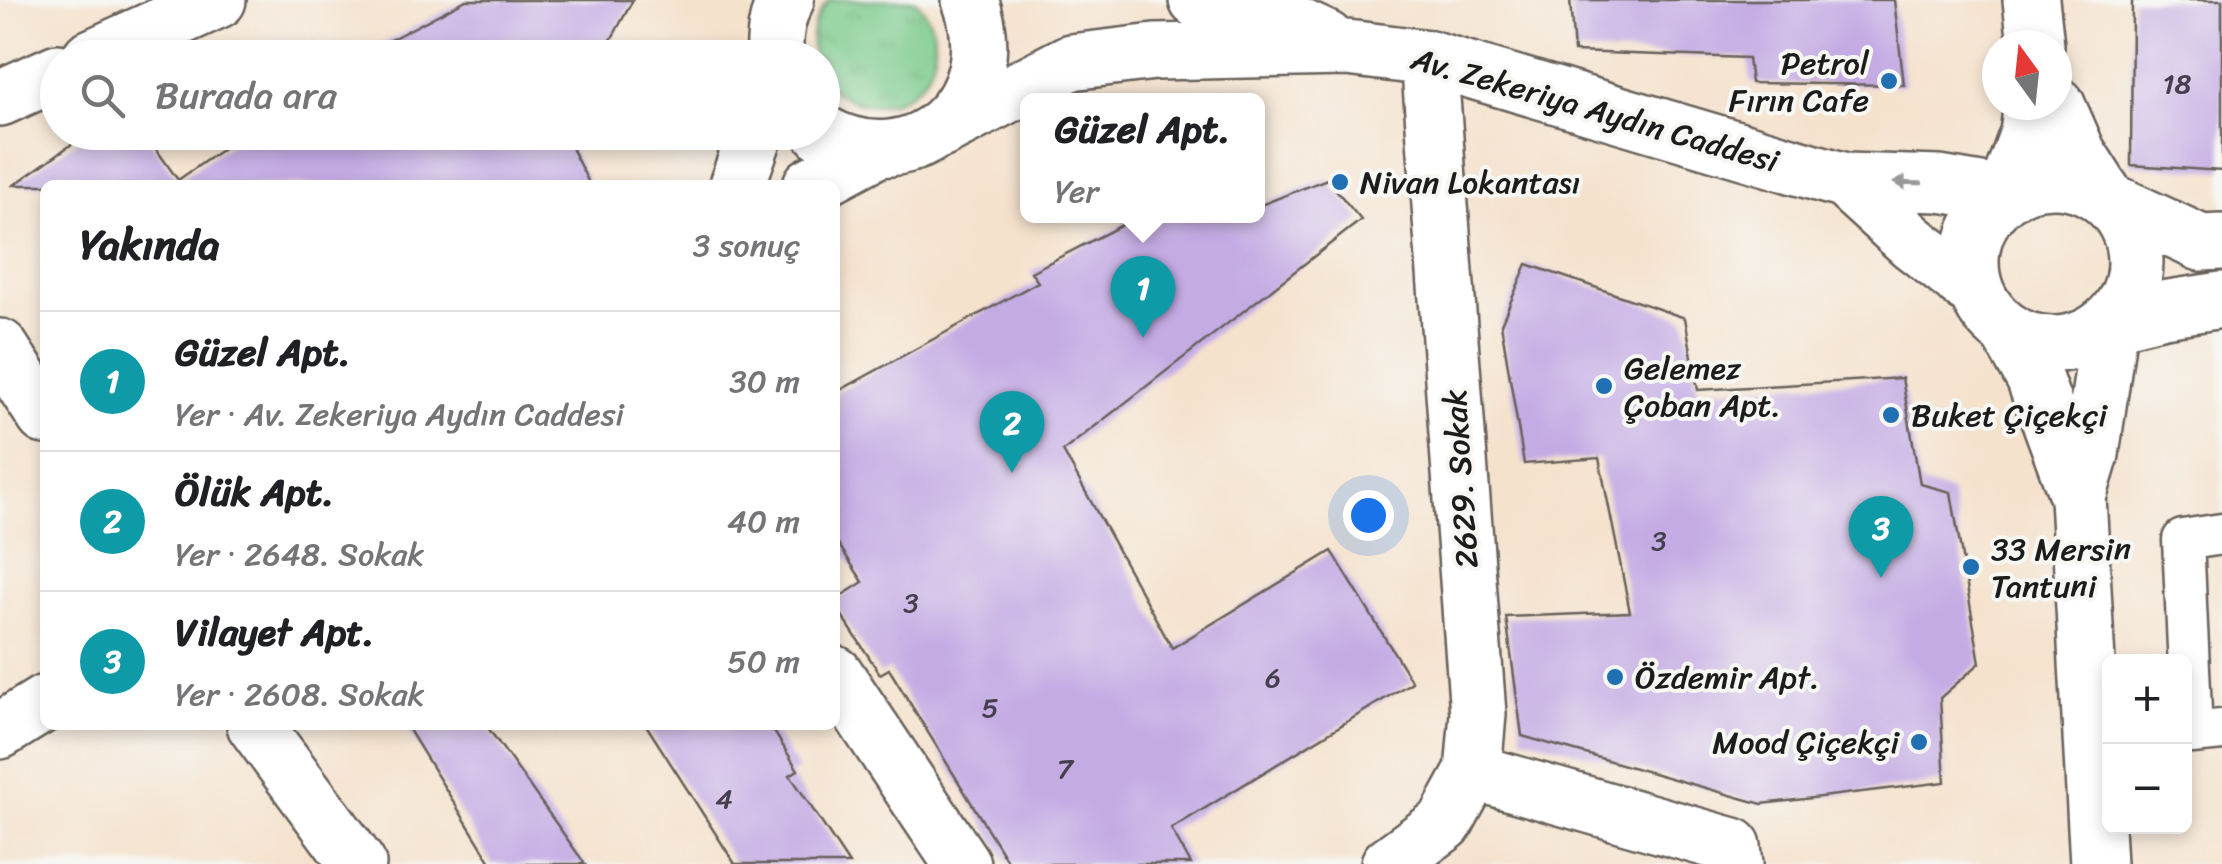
<!DOCTYPE html>
<html lang="tr">
<head>
<meta charset="utf-8">
<style>
	:root { --surface:#fff; --page:#f6f6f6; --text:#202124; --muted:#757577; --line:#e0e0e0; --accent:#0f766e }
	body { margin:0; font-family:Sriracha,sans-serif; background:var(--page); color:var(--text) }
	.controls { position:absolute; right:30px; bottom:30px; display:grid; overflow:hidden; border-radius:15px; box-shadow:0 5px 15px #0003 }
	.controls button { width:90px; height:90px; display:grid; place-items:center; padding:0; border:0; border-bottom:2px solid var(--line); background:var(--surface); color:var(--text); font:50px sans-serif }
	.compass { position:absolute; left:1982px; top:30px; width:90px; height:90px; border-radius:50%; background:var(--surface); box-shadow:0 5px 15px #0003; rotate:345deg }
	.you { position:absolute; left:1368px; top:515px; width:35px; height:35px; margin:-25px; border:8px solid #fff; border-radius:50%; background:#1a73e8; box-shadow:0 0 0 15px #1a73e833 }
	.badge { display:grid; place-items:center; width:65px; height:65px; border-radius:50%; background:var(--accent); color:#fff; font-size:32px; font-weight:700 }
	.pin { position:absolute; translate:-50% -82px; filter:drop-shadow(0 2px 5px #0008) }
	.pin::after { content:''; position:absolute; top:52px; width:35px; height:30px; background:inherit; clip-path:polygon(0 0,100% 0,50% 100%) }
	.popup { position:absolute; left:1020px; top:93px; width:245px; height:130px; box-sizing:border-box; display:grid; place-content:center; border-radius:15px; background:var(--surface); filter:drop-shadow(0 2px 8px #0005); font-size:32px; white-space:nowrap; color:var(--muted) }
	.popup b { font-size:38px; color:var(--text) }
	.popup::after { content:''; position:absolute; left:50%; top:100%; margin-left:-20px; border:20px solid transparent; border-top-color:var(--surface) }
	.list { margin:0; padding:0; list-style:none }
	h2 { display:flex; justify-content:space-between; align-items:center; height:130px; margin:0; padding:0 40px; font-size:42px }
	h2 small { font-size:32px; font-weight:400; color:var(--muted) }
	.list li { display:grid; grid-template-columns:65px 1fr auto; gap:30px; align-items:center; box-sizing:border-box; height:140px; padding:0 40px; border-top:2px solid var(--line) }
	.list b { display:block; font-size:38px; white-space:nowrap }
	.list p { margin:0; font-size:32px; white-space:nowrap; color:var(--muted) }
	.list em { font-size:32px; font-style:normal; color:var(--muted) }
	.icon { flex:none; width:55px; height:55px; fill:none; stroke:currentColor; stroke-width:2; stroke-linecap:round; stroke-linejoin:round }
	.map { position:relative; flex:none; width:2222px; height:864px; overflow:hidden }
	.search { position:absolute; background:var(--surface); box-shadow:0 5px 15px #0003; left:40px; top:40px; width:800px; height:110px; display:flex; align-items:center; gap:25px; box-sizing:border-box; padding:0 35px; border-radius:55px; color:var(--muted); font-size:38px }
	.panel { position:absolute; background:var(--surface); box-shadow:0 5px 15px #0003; left:40px; top:180px; width:800px; height:550px; border-radius:15px }
	.map>svg:first-child { display:block }
</style>
</head>
<body>
<div class="map">
<svg width="2222" height="864" viewBox="0 0 2222 864">
	<defs>
		<pattern id="grass-tufts" width="24" height="20" patternUnits="userSpaceOnUse" patternTransform="scale(2.5)"><rect width="24" height="20" fill="#7bcb8c"/><path d="M3 7l-1-3M5 7V3M7 7l1-3M15 17l-1-3M17 17v-4M19 17l1-3" fill="none" stroke="#6aae78"/></pattern>
	</defs>
	<rect width="100%" height="100%" fill="#f6f6f2"/>
	<filter id="ink" filterUnits="userSpaceOnUse"><feTurbulence type="fractalNoise" baseFrequency=".01" numOctaves="2"/><feDisplacementMap in="SourceGraphic" scale="20" xChannelSelector="R" yChannelSelector="G"/><feConvolveMatrix kernelMatrix="1 2 1 2 8 2 1 2 1" color-interpolation-filters="sRGB"/></filter>
	<filter id="wash" filterUnits="userSpaceOnUse"><feTurbulence type="fractalNoise" baseFrequency=".0048" numOctaves="4" result="noise"/><feDisplacementMap in="SourceGraphic" scale="40" xChannelSelector="R" yChannelSelector="G"/><feGaussianBlur stdDeviation="2.25" result="paint"/><feColorMatrix in="noise" values="0 0 0 0 0 0 0 0 0 0 0 0 0 0 0 0 0 1.4 0 .05"/><feComposite in="paint" operator="in"/></filter>
	<g filter="url(#wash)">
		<rect width="100%" height="100%" fill="#f5e2cd"/>
		<path fill="url(#grass-tufts)" stroke="#4c7454" stroke-width="2.5" d="M830 0H916C974 65 887 144 824 82L822 58 813 57C809 36 814 15 830 0Z"/>
		<g id="blocks">
			<path fill="#c4abe4" d="M466 0H633L601 58H356Z
				M1570 0H1894L1904 85 1751 83 1748 58 1574 52Z
				M2132 0H2222V171L2131 165Z
				M89 132H144L178 180 247 132H563L590 185H14Z
				M1327 179 1361 220 1063 451 1172 648 1332 551 1412 682 1171 829 1191 864H1009L889 669 880 674 835 605V600L863 582 835 539V393L1038 282 1031 272 1130 221 1146 216H1258V206Z
				M1527 264 1685 318 1698 390 1902 378 1920 484 1951 492 1980 663 1940 698 1945 782 1762 804 1522 736 1506 617 1630 612 1599 458 1524 464 1501 324Z
				M406 725H486L585 864H492Z
				M646 725H770L798 770 790 775 849 864H735Z"/>
		</g>
	</g>
	<g filter="url(#ink)">
		<use href="#blocks" fill-opacity="0" stroke="#68615a" stroke-width="2.5"/>
		<g fill="none" stroke-linecap="round" stroke-linejoin="round">
			<defs>
				<path id="lane" d="M2222 534 2183 540 2192 733 2222 730"/>
				<path id="street" d="M2031 0 2036 45
					M90 58 218 0
					M0 98 58 72
					M2057 105 2078 153 2108 200
					M2005 195 2028 133 2032 105
					M2009 333 2034 378 2078 497 2091 454 2110 322
					M0 347 45 416
					M2078 497 2098 864
					M835 674 962 864
					M255 725 358 864
					M1473 772 1733 846 1735 864
					M1389 864 1445 823 1473 772 1478 714 1429 58"/>
				<path id="secondary" d="M1197 0 1277 16 1326 39
					M775 58C774 38 776 17 786 0
					M940 130 1071 62 1155 52 1347 48 1429 58 1845 181
					M821 132C915 186 1008 99 970 0
					M1971 262a82 82 0 1 1 164 0a82 82 0 1 1-164 0Z
					M737 185 756 132
					M811 185 876 150
					M2108 200 2201 243 2222 242
					M1975 291 1912 242 1845 181 1940 184 2005 195
					M2110 322 2163 309 2222 300
					M0 731 45 703"/>
			</defs>
			<use href="#lane" stroke="#68615a" stroke-width="45"/>
			<use href="#street" stroke="#68615a" stroke-width="60"/>
			<use href="#secondary" stroke="#68615a" stroke-width="60"/>
			<use href="#lane" stroke="#fff" stroke-width="40"/>
			<use href="#street" stroke="#fff" stroke-width="55"/>
			<use href="#secondary" stroke="#fff" stroke-width="55"/>
		</g>
		<defs><path id="oneway-solid" d="M-6-.8H1V-3.2L6.5 0L1 3.2V.8H-6Z" transform="scale(2.5)"/></defs>
		<use fill="#999" href="#oneway-solid" transform="translate(1908 183) rotate(-179)"/>
	</g>
	<g fill="#1f6fb2" stroke="#f6f6f2" stroke-width="4">
		<circle cx="1889" cy="81" r="10"/>
		<circle cx="1340" cy="182" r="10"/>
		<circle cx="1604" cy="386" r="10"/>
		<circle cx="1891" cy="415" r="10"/>
		<circle cx="1971" cy="567" r="10"/>
		<circle cx="1615" cy="677" r="10"/>
		<circle cx="1919" cy="742" r="10"/>
	</g>
	<g text-anchor="middle" dominant-baseline="central" stroke-width="8" stroke-linejoin="round" paint-order="stroke">
		<g font-size="28" fill="#46404e">
			<text x="2177" y="83">18</text>
			<text x="1659" y="540">3</text>
			<text x="911" y="602">3</text>
			<text x="1273" y="677">6</text>
			<text x="990" y="707">5</text>
			<text x="1065" y="768">7</text>
			<text x="724" y="798">4</text>
		</g>
		<g font-size="32" fill="#1c1c1c" stroke="#f6f6f2" text-anchor="start">
			<text x="1869" y="63" text-anchor="end">Petrol<tspan x="1869" dy="37">Fırın Cafe</tspan></text>
			<text x="1360" y="182">Nivan Lokantası</text>
			<text x="1624" y="368">Gelemez<tspan x="1624" dy="37">Çoban Apt.</tspan></text>
			<text x="1911" y="415">Buket Çiçekçi</text>
			<text x="1991" y="549">33 Mersin<tspan x="1991" dy="37">Tantuni</tspan></text>
			<text x="1635" y="677">Özdemir Apt.</text>
			<text x="1899" y="742" text-anchor="end">Mood Çiçekçi</text>
		</g>
		<g font-size="32" fill="#1c1c1c" stroke="#f6f6f2">
			<text transform="translate(1595 110) rotate(16)">Av. Zekeriya Aydın Caddesi</text>
			<text transform="translate(1461 479) rotate(-94)">2629. Sokak</text>
		</g>
	</g>
</svg>
<div class="controls">
<button>+</button>
<button>−</button>
</div>
<svg class="compass" viewBox="-18 -18 36 36"><path d="M0-13l5 13h-10z" fill="#e53935"/><path d="M0 13l5-13h-10z" fill="#757577"/></svg>
<div class="you"></div>
<div class="pin badge" style="left:1143px;top:338px;background:#0f9aa8">1</div>
<div class="popup"><b>Güzel Apt.</b>Yer</div>
<div class="pin badge" style="left:1012px;top:473px;background:#0f9aa8">2</div>
<div class="pin badge" style="left:1881px;top:578px;background:#0f9aa8">3</div>
<div class="search"><svg class="icon" aria-label="search" viewBox="0 0 24 24"><circle cx="10" cy="10" r="6"/><path d="M15 15l6 6"/></svg>Burada ara</div>
<section class="panel">
<h2>Yakında<small>3 sonuç</small></h2>
<ul class="list">
<li><span class="badge" style="background:#0f9aa8">1</span><div><b>Güzel Apt.</b><p>Yer · Av. Zekeriya Aydın Caddesi</p></div><em>30 m</em></li>
<li><span class="badge" style="background:#0f9aa8">2</span><div><b>Ölük Apt.</b><p>Yer · 2648. Sokak</p></div><em>40 m</em></li>
<li><span class="badge" style="background:#0f9aa8">3</span><div><b>Vilayet Apt.</b><p>Yer · 2608. Sokak</p></div><em>50 m</em></li>
</ul>
</section>
</div>
</body>
</html>
